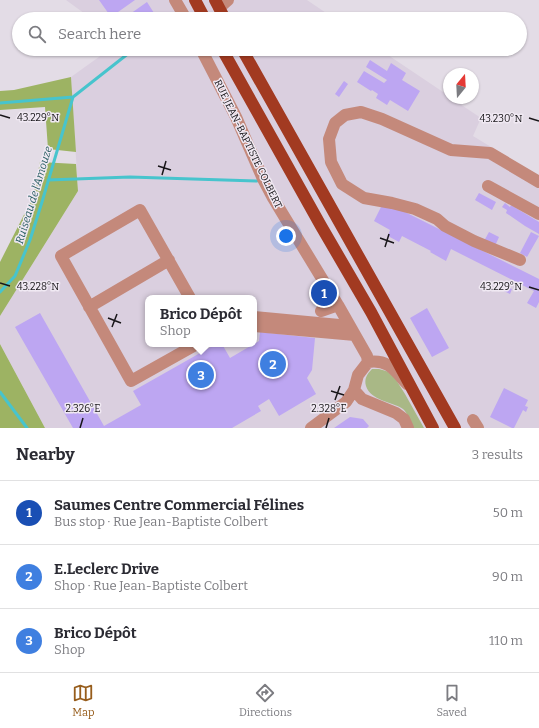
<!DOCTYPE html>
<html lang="en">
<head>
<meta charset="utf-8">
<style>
	:root { --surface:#fff; --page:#f7f7f7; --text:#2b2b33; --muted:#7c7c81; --line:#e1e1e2; --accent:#975d1c }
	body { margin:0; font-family:Bitter,serif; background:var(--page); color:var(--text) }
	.compass { position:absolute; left:443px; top:68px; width:36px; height:36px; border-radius:50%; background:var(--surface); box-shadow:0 1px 3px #0004; rotate:18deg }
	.you { position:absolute; left:286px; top:236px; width:14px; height:14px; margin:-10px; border:3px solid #fff; border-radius:50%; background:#1a73e8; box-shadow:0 0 0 6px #1a73e833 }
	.badge { display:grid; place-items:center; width:26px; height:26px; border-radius:50%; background:var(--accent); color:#fff; font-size:13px; font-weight:700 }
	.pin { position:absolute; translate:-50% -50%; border:2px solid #fff; box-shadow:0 1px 4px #0006 }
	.popup { position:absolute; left:145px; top:295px; width:112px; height:52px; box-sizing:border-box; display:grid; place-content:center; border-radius:8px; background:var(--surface); filter:drop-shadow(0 1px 3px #0005); font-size:13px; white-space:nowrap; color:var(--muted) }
	.popup b { font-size:15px; color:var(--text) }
	.popup::after { content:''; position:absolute; left:50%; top:100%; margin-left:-8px; border:8px solid transparent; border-top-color:var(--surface) }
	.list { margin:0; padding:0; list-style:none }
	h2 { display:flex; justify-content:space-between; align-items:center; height:52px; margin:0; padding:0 16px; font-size:17px }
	h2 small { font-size:13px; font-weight:400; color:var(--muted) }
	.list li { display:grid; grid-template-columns:26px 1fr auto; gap:12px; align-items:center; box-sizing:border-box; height:64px; padding:0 16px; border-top:1px solid var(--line) }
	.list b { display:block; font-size:15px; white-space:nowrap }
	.list p { margin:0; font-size:13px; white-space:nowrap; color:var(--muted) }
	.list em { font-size:13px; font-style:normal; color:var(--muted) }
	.icon { flex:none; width:22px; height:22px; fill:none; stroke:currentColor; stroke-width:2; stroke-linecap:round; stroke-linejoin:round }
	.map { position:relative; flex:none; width:539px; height:428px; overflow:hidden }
	.search { position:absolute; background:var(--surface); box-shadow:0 1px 3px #0004; left:12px; right:12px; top:12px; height:44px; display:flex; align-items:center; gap:10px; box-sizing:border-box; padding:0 14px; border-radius:22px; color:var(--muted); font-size:15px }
	.sheet { height:244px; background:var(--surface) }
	nav { display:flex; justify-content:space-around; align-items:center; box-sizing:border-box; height:56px; border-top:1px solid var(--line); background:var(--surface); font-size:11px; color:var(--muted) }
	nav a { display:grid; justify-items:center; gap:2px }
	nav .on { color:var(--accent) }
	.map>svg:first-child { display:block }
</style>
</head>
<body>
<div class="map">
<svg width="539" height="428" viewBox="0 0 539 428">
	<rect width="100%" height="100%" fill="#e3dce6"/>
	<path fill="#dacfdf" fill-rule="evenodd" d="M66 0H307L335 19H92Z
		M110 49H379L449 96V98H451L481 118 473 136 539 176V428H45L0 344V316L78 191 71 77ZM148 298H254V344H148Z"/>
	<path fill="#a9b886" d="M372 369H379L386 371 393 375 405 394 424 428H413C411 423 407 412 403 409 391 401 371 401 366 386 364 379 367 374 372 369Z"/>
	<path fill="#9db363" d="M71 77 76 152 48 149 45 107 0 110V91L14 90Z
		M40 162 76 164 78 191 0 316V262L33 197Z
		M0 344 45 428H0Z"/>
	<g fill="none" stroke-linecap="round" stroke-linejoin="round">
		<path stroke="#47c4cd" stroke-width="3" d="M173 19 174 18
			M0 103 73 97 134 49
			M48 180 130 177 257 181
			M0 292 15 276 30 240 42 202 73 97
			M0 392 27 428"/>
	</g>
	<path fill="#bda6f2" d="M99 0H135L111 17Z
		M147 2 154 13 146 19H134L130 14Z
		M370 60 387 71 391 63 406 73 402 80 420 91 408 111 390 100 387 105 376 98 378 94 372 90 371 91 357 82 364 71 384 83 387 80 366 67Z
		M344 81 348 84 339 97 335 94Z
		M479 193 496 202 492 210 475 200Z
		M505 203 510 207 511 205 539 222V234L525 226 506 213 507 210 502 207Z
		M382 205 401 210 539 279V302L536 308 527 303 534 291 451 249 446 261 430 252 431 251 402 236 399 242 388 236 390 230 374 221Z
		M489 232 499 237 495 246 484 241Z
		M531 232 539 236 527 257 520 253Z
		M506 286 512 289 510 294 504 291Z
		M427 308 449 348 432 357 410 318Z
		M40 313 104 426 141 405 133 391 216 344H222L230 358 259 341 260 332 315 338 312 370 307 378 316 394 279 416 269 399 258 406 261 411 232 428H73L15 327Z
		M504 388 528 400 525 406 528 407 526 412 523 410 514 428H512L490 417Z
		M350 417 363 419 369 426 367 428H334Z"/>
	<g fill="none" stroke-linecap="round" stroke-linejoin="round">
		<path stroke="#c4897b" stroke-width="12" d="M175 0 186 19
			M219 8 228 0
			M201 49 236 117 263 179 273 198 338 305 367 356 368 362
			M488 186 539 214
			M520 260 474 241 445 226 437 219 415 209 392 203 364 198 342 184 331 162 329 139 335 123 345 115 361 112 382 119 451 150 490 153 539 182
			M190 298 140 210 61 256 131 381 197 344
			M89 307 169 260
			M321 311 338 305
			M254 317 350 326
			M254 326 355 335
			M354 390 362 399 396 413 404 419 408 428
			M473 420 478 428
			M311 428 346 402 354 390 358 375 368 362C389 359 395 371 407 384"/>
		<path stroke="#a23a21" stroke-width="12" d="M195 0 205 19
			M215 0 225 19
			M222 49 321 226 371 312 433 428
			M242 49 455 428"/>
	</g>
	<path fill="none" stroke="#181619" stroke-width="1.5" d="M0 115 10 118M529 118 539 121M158 166 171 170M162 175 166 161M380 238 394 243M385 247 389 234M0 283 10 286M529 287 539 290M108 318 121 323M112 327 117 314M331 391 344 395M335 400 340 386M80 428 83 418M326 428 329 418"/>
	<g text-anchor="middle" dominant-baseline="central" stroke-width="3" stroke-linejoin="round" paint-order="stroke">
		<g font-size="10" fill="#181619" stroke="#f0e9f3">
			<text transform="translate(248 144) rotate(64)">RUE JEAN-BAPTISTE COLBERT</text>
		</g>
		<g font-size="11" font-style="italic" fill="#2c6064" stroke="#f0e9f3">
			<text transform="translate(34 195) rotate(-73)">Ruiseau de l'Amouze</text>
		</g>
	</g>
	<g font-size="10" text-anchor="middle" fill="#181619" stroke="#f0e9f3" stroke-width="3" stroke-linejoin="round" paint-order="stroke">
		<text x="38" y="121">43.229°N</text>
		<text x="501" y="122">43.230°N</text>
		<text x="38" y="290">43.228°N</text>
		<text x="501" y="290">43.229°N</text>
		<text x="83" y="412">2.326°E</text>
		<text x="329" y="412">2.328°E</text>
	</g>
</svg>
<svg class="compass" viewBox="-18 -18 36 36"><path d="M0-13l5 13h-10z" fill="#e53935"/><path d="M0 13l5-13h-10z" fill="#7c7c81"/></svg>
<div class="you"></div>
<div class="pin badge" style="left:324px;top:293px;background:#1a4fb4">1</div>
<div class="pin badge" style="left:273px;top:364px;background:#3f7fe0">2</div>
<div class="pin badge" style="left:201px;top:375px;background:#3f7fe0">3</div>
<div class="popup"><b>Brico Dépôt</b>Shop</div>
<div class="search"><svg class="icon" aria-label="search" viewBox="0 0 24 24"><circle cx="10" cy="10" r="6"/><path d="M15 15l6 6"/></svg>Search here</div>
</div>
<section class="sheet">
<h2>Nearby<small>3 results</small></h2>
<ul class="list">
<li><span class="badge" style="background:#1a4fb4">1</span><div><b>Saumes Centre Commercial Félines</b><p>Bus stop · Rue Jean-Baptiste Colbert</p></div><em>50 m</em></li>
<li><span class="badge" style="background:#3f7fe0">2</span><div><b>E.Leclerc Drive</b><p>Shop · Rue Jean-Baptiste Colbert</p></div><em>90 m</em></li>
<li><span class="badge" style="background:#3f7fe0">3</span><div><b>Brico Dépôt</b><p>Shop</p></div><em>110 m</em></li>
</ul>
</section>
<nav>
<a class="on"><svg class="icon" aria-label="map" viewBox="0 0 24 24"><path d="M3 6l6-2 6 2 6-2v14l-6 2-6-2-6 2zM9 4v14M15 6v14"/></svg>Map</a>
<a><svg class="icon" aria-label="directions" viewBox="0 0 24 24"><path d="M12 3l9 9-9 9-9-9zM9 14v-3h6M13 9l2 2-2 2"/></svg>Directions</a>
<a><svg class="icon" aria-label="saved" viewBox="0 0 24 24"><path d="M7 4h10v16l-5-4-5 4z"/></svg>Saved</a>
</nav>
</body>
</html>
